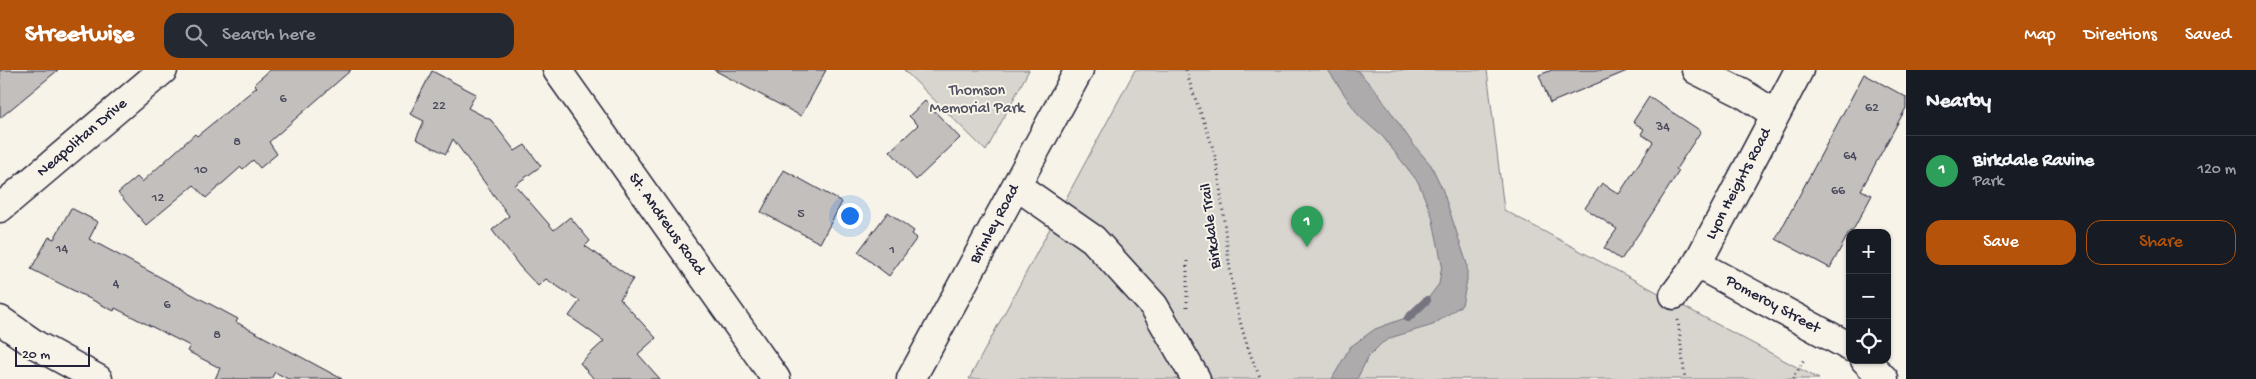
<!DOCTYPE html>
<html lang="en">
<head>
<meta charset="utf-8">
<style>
	:root { --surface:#171b24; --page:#242831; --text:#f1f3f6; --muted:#9ea1a6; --line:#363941; --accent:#b45309 }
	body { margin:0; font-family:"Gochi Hand",sans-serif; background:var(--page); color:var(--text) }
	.controls { position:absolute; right:15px; bottom:15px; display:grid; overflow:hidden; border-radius:10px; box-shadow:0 1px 4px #0004 }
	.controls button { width:45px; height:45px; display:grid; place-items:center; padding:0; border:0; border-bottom:1px solid var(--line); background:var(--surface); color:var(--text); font:25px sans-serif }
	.scale { position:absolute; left:15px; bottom:12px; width:75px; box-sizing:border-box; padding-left:5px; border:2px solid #22223b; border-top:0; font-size:14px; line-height:18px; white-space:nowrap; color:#22223b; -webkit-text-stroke:4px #f7f3e8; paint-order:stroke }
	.you { position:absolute; left:849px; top:145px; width:18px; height:18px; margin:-12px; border:4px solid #fff; border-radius:50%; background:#1a73e8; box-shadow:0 0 0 8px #1a73e833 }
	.badge { display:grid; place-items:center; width:32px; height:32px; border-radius:50%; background:var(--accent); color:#fff; font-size:16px; font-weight:700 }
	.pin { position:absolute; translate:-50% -41px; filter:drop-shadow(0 1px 2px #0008) }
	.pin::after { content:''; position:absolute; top:26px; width:18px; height:15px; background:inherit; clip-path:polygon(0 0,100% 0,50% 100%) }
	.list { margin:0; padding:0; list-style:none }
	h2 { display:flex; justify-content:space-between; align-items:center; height:65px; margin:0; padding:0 20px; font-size:21px }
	h2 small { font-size:16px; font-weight:400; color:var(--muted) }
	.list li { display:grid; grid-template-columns:32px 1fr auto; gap:15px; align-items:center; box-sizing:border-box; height:70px; padding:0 20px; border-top:1px solid var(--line) }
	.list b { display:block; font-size:19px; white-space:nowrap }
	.list p { margin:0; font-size:16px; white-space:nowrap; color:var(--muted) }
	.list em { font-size:16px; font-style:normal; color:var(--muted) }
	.actions { display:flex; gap:10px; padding:15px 20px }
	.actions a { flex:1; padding:11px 0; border:1px solid var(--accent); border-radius:15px; text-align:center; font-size:18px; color:var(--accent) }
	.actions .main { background:var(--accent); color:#fff }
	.icon { flex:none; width:28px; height:28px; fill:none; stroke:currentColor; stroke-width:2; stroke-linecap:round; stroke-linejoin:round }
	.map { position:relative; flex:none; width:1906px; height:309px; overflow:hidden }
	header { display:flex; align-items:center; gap:30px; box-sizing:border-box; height:70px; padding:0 25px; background:var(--accent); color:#fff }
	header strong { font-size:24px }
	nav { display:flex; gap:28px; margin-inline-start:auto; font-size:18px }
	.search { width:350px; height:45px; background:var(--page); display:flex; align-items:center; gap:12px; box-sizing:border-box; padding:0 18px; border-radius:15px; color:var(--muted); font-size:19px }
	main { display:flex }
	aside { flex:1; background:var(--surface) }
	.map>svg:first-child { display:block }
</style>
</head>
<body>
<header>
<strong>Streetwise</strong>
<div class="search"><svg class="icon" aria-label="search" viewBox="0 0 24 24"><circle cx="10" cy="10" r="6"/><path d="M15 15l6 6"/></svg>Search here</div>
<nav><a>Map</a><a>Directions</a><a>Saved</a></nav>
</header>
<main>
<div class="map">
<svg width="1906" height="309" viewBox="0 0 1906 309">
	<rect width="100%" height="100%" fill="#f7f3e8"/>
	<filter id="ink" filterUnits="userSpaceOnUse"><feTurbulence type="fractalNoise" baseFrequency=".02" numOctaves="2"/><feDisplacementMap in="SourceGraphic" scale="10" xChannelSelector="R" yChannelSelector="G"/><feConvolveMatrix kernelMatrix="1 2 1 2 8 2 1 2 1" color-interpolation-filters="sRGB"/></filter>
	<g filter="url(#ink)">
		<path fill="#d8d5cf" stroke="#7d7c85" d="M904 0H1029L986 81Z
			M1135 0H1487L1504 140 1819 309H969Z"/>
		<path fill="#aeabad" stroke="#76747f" d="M1328 0H1357L1377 22 1413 74 1431 95 1442 118 1467 194V210L1462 235 1433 255 1393 267 1382 273 1368 287 1357 309H1332L1350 277 1375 259 1416 244 1439 214 1442 194 1432 146 1418 112 1383 67 1359 46Z"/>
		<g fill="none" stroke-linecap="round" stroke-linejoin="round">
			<path stroke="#76747f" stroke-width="8" d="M1408 248 1427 230"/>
		</g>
		<path fill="#c2bfbd" stroke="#22223b" d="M0 0H58L0 48Z
			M270 0H351L269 72 277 84 260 98 253 90 243 99 241 97 206 128 194 115 146 155 118 123 137 107 142 112 195 64 197 66 257 17 254 14Z
			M714 0H826L801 46Z
			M1552 0H1627V1L1550 33 1539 5Z
			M432 1 476 24 468 38 491 50 515 81 525 75 541 96 515 115 554 160 570 147 590 171 585 176 633 209 620 229 656 268 638 284 660 309H594L580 293 604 271 569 246 580 231 546 209 538 216 520 197 492 160 509 146 453 69 446 84 416 69 424 51 410 44Z
			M1864 4 1906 27V38L1861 120 1872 125 1852 162 1850 161 1830 198 1776 169Z
			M1649 27 1701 61 1676 99 1679 101 1651 145 1621 190 1604 178 1617 159 1585 138 1602 113 1619 124 1653 72 1641 64 1644 59 1633 52Z
			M925 31 960 68 916 110 890 81 918 55 909 46Z
			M784 100 842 132 820 173 761 142Z
			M71 138 98 152 89 169 238 249 236 252 342 309H288L275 302 271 309H215L220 298 187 281 190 276 115 238 114 241 31 199 49 167 54 169Z
			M888 142 914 161 912 164 917 168 889 206 858 182Z"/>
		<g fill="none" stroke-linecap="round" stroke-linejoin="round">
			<defs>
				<g id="minor">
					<path id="s1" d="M557 0 776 309"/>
					<path d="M1696 0 1742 23 1775 44"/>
					<path d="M1017 116 1093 169 1154 236 1196 309"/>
					<path id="s2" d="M0 138 163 0"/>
					<path id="s3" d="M1697 194 1850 277"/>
					<path id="s4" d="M1674 225 1697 194 1799 0"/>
					<path d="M0 250 36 275 98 309"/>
					<path d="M1865 290 1884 309"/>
				</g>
				<g id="major">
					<path id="s5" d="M911 309 1079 0"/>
				</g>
			</defs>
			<use href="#minor" stroke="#22223b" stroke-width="31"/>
			<use href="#major" stroke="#22223b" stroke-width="31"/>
			<path stroke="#22223b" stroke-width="3" stroke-dasharray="1 4" stroke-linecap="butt" d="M1186 0C1195 34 1213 67 1218 102 1228 173 1229 243 1261 309
				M1187 191V239
				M1678 250 1685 309
				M1793 309 1804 289"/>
			<use href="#minor" stroke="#f7f3e8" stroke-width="28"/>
			<use href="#major" stroke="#f7f3e8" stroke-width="28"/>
		</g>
	</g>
	<g text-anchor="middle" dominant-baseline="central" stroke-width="4" stroke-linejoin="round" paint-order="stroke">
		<g font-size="14" fill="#4a495c">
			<text x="283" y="29">6</text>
			<text x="439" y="36">22</text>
			<text x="1872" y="38">62</text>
			<text x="1663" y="57">34</text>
			<text x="237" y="72">8</text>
			<text x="1850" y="86">64</text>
			<text x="201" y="100">10</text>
			<text x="1838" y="121">66</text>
			<text x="158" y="128">12</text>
			<text x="801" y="144">5</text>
			<text x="62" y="179">14</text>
			<text x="892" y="180">1</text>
			<text x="116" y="214">4</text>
			<text x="167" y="235">6</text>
			<text x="217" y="265">8</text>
		</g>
		<g font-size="16" fill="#504f60" stroke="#f7f3e8">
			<text x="977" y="21">Thomson<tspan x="977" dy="18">Memorial Park</tspan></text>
		</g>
		<g font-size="16" fill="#22223b" stroke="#f7f3e8">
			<text stroke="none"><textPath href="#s2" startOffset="108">Neapolitan Drive</textPath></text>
			<text stroke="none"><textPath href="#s4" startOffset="129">Lyon Heights Road</textPath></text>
			<text stroke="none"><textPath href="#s1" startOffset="189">St. Andrews Road</textPath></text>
			<text stroke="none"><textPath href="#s5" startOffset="176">Brimley Road</textPath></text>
			<text transform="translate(1212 156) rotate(-97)">Birkdale Trail</text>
			<text stroke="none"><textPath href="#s3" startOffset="86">Pomeroy Street</textPath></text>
		</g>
	</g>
</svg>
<div class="controls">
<button>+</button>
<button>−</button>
<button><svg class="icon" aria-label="locate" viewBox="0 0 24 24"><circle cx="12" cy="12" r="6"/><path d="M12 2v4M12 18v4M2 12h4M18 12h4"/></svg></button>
</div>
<div class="scale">20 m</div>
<div class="you"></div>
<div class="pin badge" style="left:1307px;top:177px;background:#2e9e5b">1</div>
</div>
<aside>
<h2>Nearby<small></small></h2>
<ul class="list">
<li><span class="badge" style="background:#2e9e5b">1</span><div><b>Birkdale Ravine</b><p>Park</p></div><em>120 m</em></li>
</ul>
<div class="actions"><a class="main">Save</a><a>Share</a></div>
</aside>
</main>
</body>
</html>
